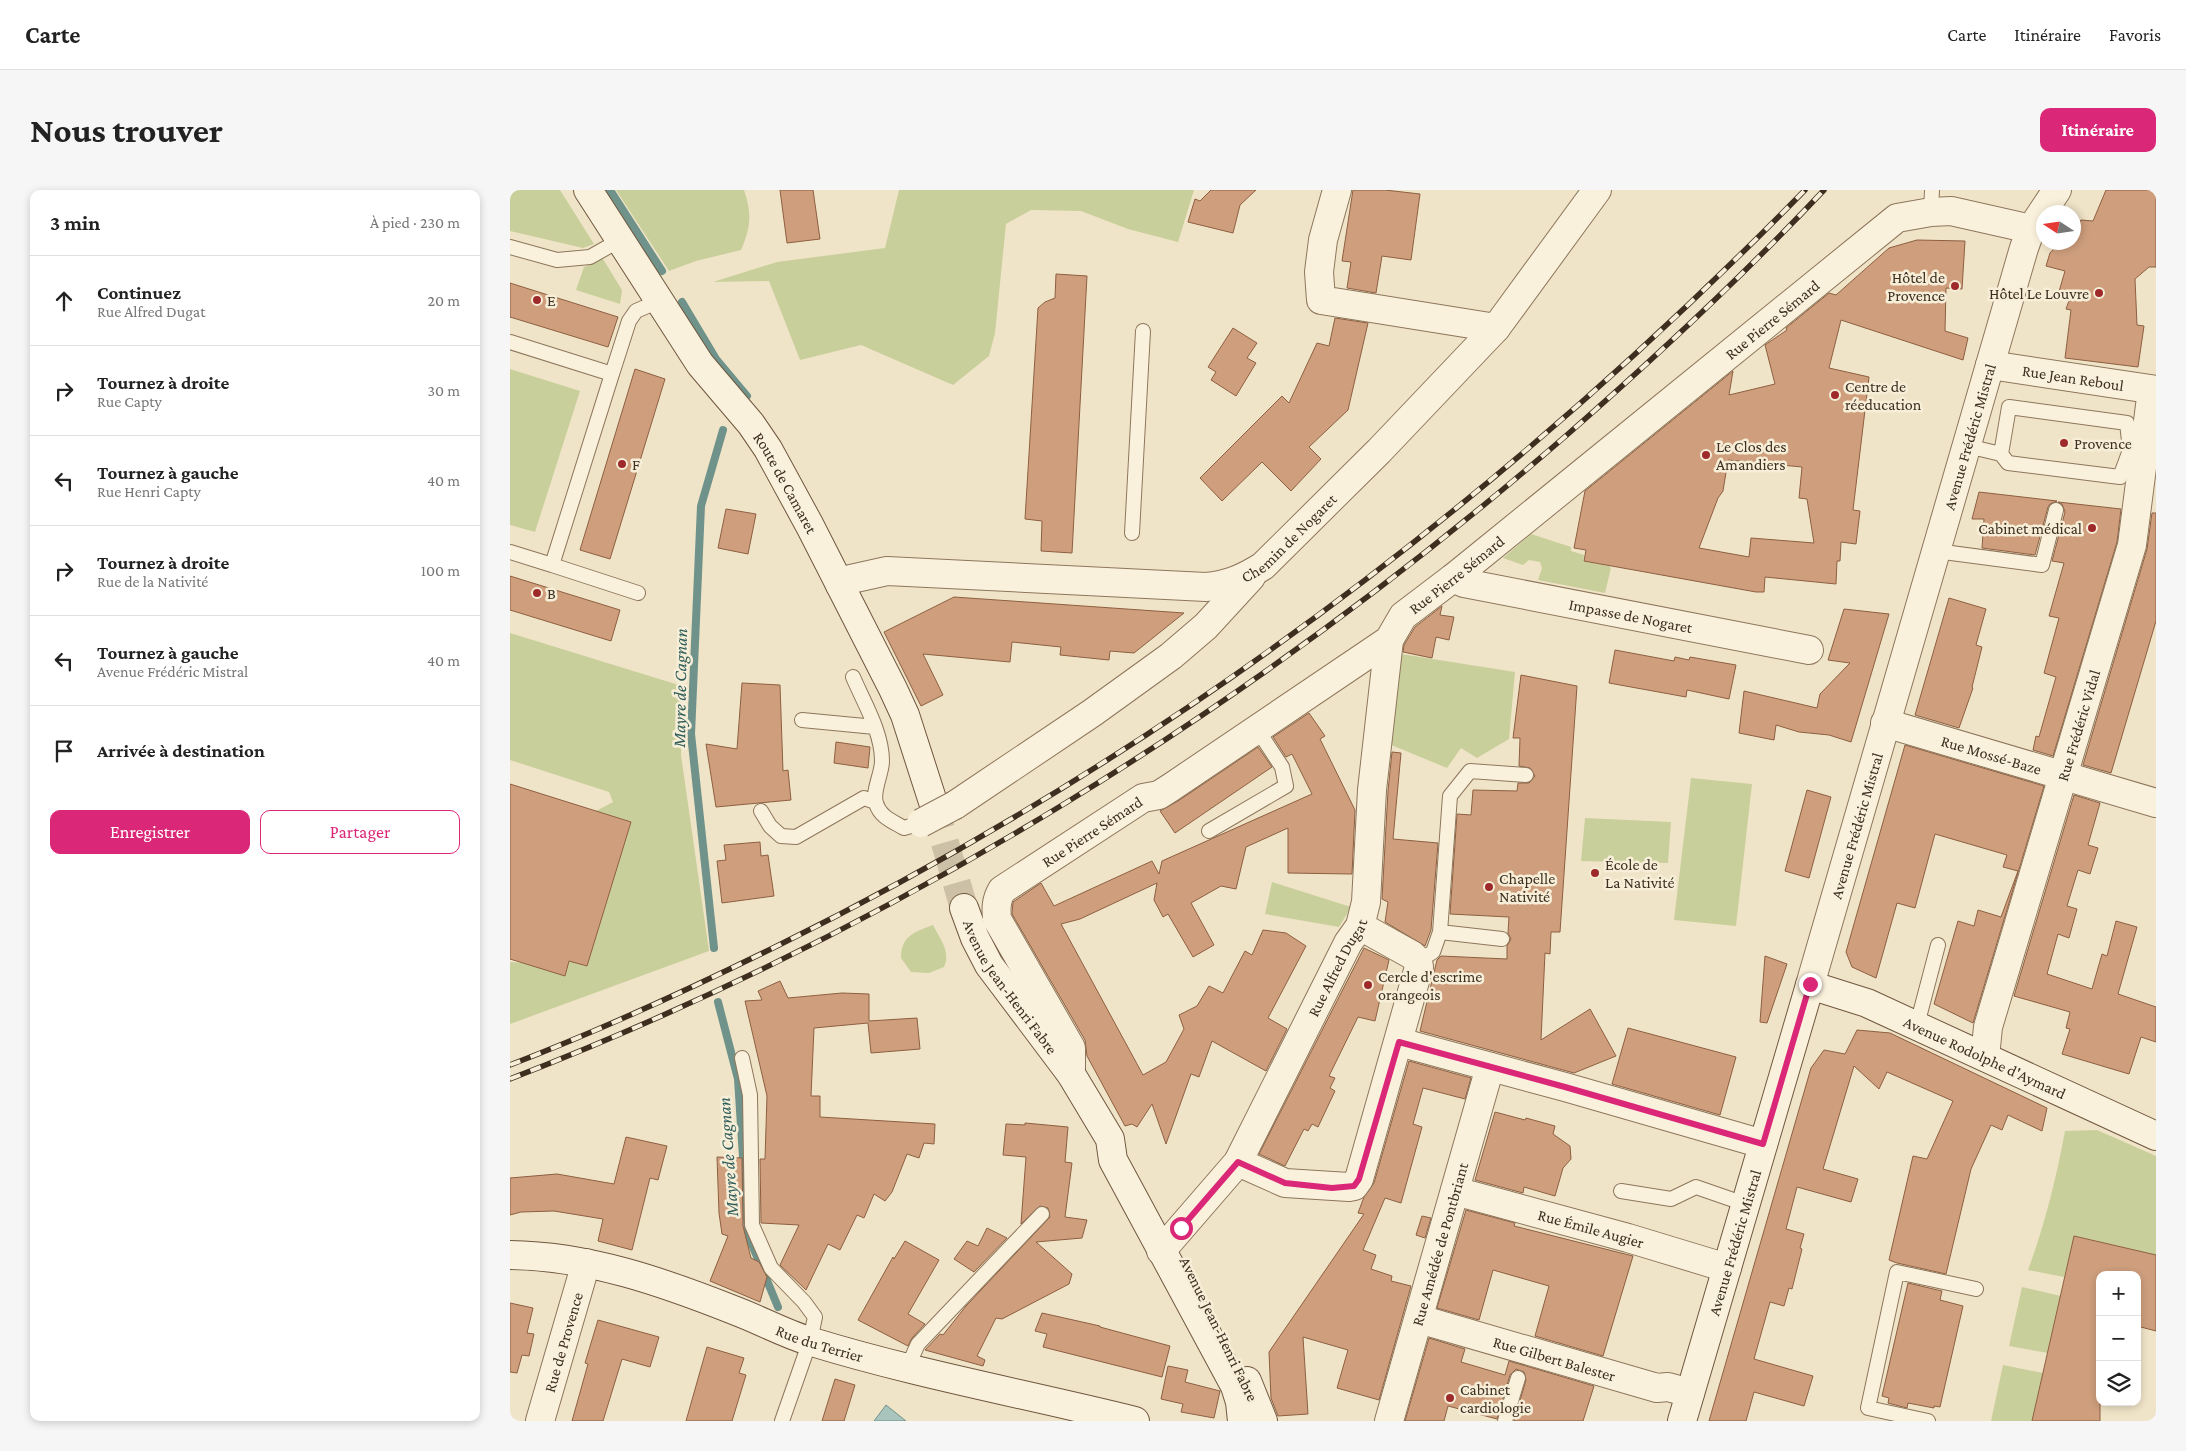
<!DOCTYPE html>
<html lang="fr">
<head>
<meta charset="utf-8">
<style>
	:root { --surface:#fff; --page:#f6f6f6; --text:#222; --muted:#767676; --line:#e0e0e0; --accent:#db2777 }
	body { margin:0; font-family:"Crimson Pro",serif; background:var(--page); color:var(--text) }
	.controls { position:absolute; right:15px; bottom:15px; display:grid; overflow:hidden; border-radius:10px; box-shadow:0 2px 8px #0003 }
	.controls button { width:45px; height:45px; display:grid; place-items:center; padding:0; border:0; border-bottom:1px solid var(--line); background:var(--surface); color:var(--text); font:25px sans-serif }
	.compass { position:absolute; left:1526px; top:15px; width:45px; height:45px; border-radius:50%; background:var(--surface); box-shadow:0 2px 8px #0003; rotate:282deg }
	.stop { position:absolute; width:15px; height:15px; margin:-11px; border:4px solid #db2777; border-radius:50%; background:#fff }
	.stop.end { background:#db2777; border-color:#fff; box-shadow:0 1px 5px #0008 }
	.list { margin:0; padding:0; list-style:none }
	h2 { display:flex; justify-content:space-between; align-items:center; height:65px; margin:0; padding:0 20px; font-size:21px }
	h2 small { font-size:16px; font-weight:400; color:var(--muted) }
	.list li { display:grid; grid-template-columns:32px 1fr auto; gap:15px; align-items:center; box-sizing:border-box; height:90px; padding:0 20px; border-top:1px solid var(--line) }
	.list b { display:block; font-size:19px; white-space:nowrap }
	.list p { margin:0; font-size:16px; white-space:nowrap; color:var(--muted) }
	.list em { font-size:16px; font-style:normal; color:var(--muted) }
	.actions { display:flex; gap:10px; padding:15px 20px }
	.actions a { flex:1; padding:11px 0; border:1px solid var(--accent); border-radius:10px; text-align:center; font-size:18px; color:var(--accent) }
	.actions .main { background:var(--accent); color:#fff }
	.icon { flex:none; width:28px; height:28px; fill:none; stroke:currentColor; stroke-width:2; stroke-linecap:round; stroke-linejoin:round }
	.map { position:relative; flex:none; width:1646px; height:1231px; overflow:hidden; border-radius:10px }
	header { display:flex; align-items:center; gap:30px; box-sizing:border-box; height:70px; padding:0 25px; background:var(--surface); border-bottom:1px solid var(--line) }
	header strong { font-size:24px }
	nav { display:flex; gap:28px; margin-inline-start:auto; font-size:18px }
	.intro { display:flex; align-items:center; justify-content:space-between; box-sizing:border-box; height:120px; padding:0 30px }
	h1 { margin:0; font-size:35px }
	.button { padding:12px 22px; border-radius:10px; background:var(--accent); color:#fff; font-size:18px; font-weight:700 }
	main { display:flex; gap:30px; padding:0 30px }
	aside { flex:1; background:var(--surface); border-radius:10px; box-shadow:0 2px 8px #0003 }
	.map>svg:first-child { display:block }
</style>
</head>
<body>
<header>
<strong>Carte</strong>
<nav><a>Carte</a><a>Itinéraire</a><a>Favoris</a></nav>
</header>
<div class="intro"><h1>Nous trouver</h1><a class="button">Itinéraire</a></div>
<main>
<aside>
<h2>3 min<small>À pied · 230 m</small></h2>
<ul class="list">
<li><svg class="icon" aria-label="ahead" viewBox="0 0 24 24"><path d="M12 20V5M6 11l6-6 6 6"/></svg><div><b>Continuez</b><p>Rue Alfred Dugat</p></div><em>20 m</em></li>
<li><svg class="icon" aria-label="right" viewBox="0 0 24 24"><path d="M7 20v-9h11M14 6l5 5-5 5"/></svg><div><b>Tournez à droite</b><p>Rue Capty</p></div><em>30 m</em></li>
<li><svg class="icon" aria-label="left" viewBox="0 0 24 24"><path d="M17 20v-9H6M10 6l-5 5 5 5"/></svg><div><b>Tournez à gauche</b><p>Rue Henri Capty</p></div><em>40 m</em></li>
<li><svg class="icon" aria-label="right" viewBox="0 0 24 24"><path d="M7 20v-9h11M14 6l5 5-5 5"/></svg><div><b>Tournez à droite</b><p>Rue de la Nativité</p></div><em>100 m</em></li>
<li><svg class="icon" aria-label="left" viewBox="0 0 24 24"><path d="M17 20v-9H6M10 6l-5 5 5 5"/></svg><div><b>Tournez à gauche</b><p>Avenue Frédéric Mistral</p></div><em>40 m</em></li>
<li><svg class="icon" aria-label="arrive" viewBox="0 0 24 24"><path d="M6 21V4h12l-3 4 3 4H6"/></svg><div><b>Arrivée à destination</b></div></li>
</ul>
<div class="actions"><a class="main">Enregistrer</a><a>Partager</a></div>
</aside>
<div class="map">
<svg width="1646" height="1231" viewBox="0 0 1646 1231">
	<rect width="100%" height="100%" fill="#f0e4c8"/>
	<path fill="#c9cf9b" d="M0 0H50L84 54 73 58 0 41Z
		M106 0H234C242 23 241 37 231 60L186 71 159 81Z
		M389 0H684L668 52 618 39 571 21 521 20 496 34 485 143 479 166 443 195 351 155 290 170 259 91 203 92 267 72 375 58Z
		M93 69 112 100 110 114 66 100 74 77Z
		M0 179 70 201 25 342 0 335Z
		M1021 344 1061 357V361L1074 365 1073 371 1099 376 1101 378 1095 403 1028 390 1032 378 1030 372 1019 370 1013 375 993 368Z
		M0 443 172 496 171 565 199 761 0 834V772L13 773 55 786 59 771 77 776 121 632 86 621 103 612 99 602 0 570Z
		M891 464 1005 482 999 549 967 568 951 558 937 578 879 554Z
		M1181 588 1242 594 1226 736 1164 730Z
		M1075 628 1161 632 1158 673 1071 671Z
		M762 692 841 717 829 737 755 724Z
		M423 735C430 749 441 761 434 777L419 783 401 782 391 768C391 746 404 742 423 735Z
		M1587 940 1646 966V1065L1565 1046 1554 1087 1518 1080C1535 1034 1546 989 1555 941Z
		M1512 1097 1551 1106 1538 1163 1499 1156Z
		M1493 1175 1533 1183 1522 1231H1481Z"/>
	<path fill="#a9c4bc" stroke="#6f938a" d="M376 1215 396 1231H364Z"/>
	<g fill="none" stroke-linecap="round" stroke-linejoin="round">
		<path stroke="#6f938a" stroke-width="8" d="M100 0 152 81
			M172 112 206 169 237 206
			M204 758 181 544 191 316 213 240
			M208 812 228 889 238 1045 268 1117"/>
	</g>
	<path fill="#cf9f7d" stroke="#8d5f41" fill-rule="evenodd" d="M270 0H303L310 49 277 53Z
		M701 0H746L730 15 723 43 678 32 685 9 690 11Z
		M843 0H875L910 4 901 70 872 66 866 103 837 98 841 72 832 71Z
		M1596 0H1646V77H1639L1625 89 1627 135 1634 136 1628 177 1555 168 1561 120 1556 119 1560 108 1548 105 1555 81 1536 76 1540 63 1550 52H1564V38L1571 30 1583 31Z
		M1407 50 1455 51 1452 99 1436 98 1435 141 1458 148 1453 170 1331 130 1319 178 1359 187 1343 320 1350 321 1346 354 1331 352 1330 371H1327L1326 394 1255 387 1254 402H1246L1074 371 1076 360 1064 358 1075 301 1223 181 1219 205 1265 194 1255 155 1277 140 1276 138 1319 103 1326 105 1379 58ZM1218 270 1292 277 1289 308 1297 309 1304 353 1241 348 1239 367 1189 358 1208 308 1213 301Z
		M546 84 577 86 562 363 531 361 532 331 515 329 528 118 535 112 545 108Z
		M0 93 108 127 98 157 0 127Z
		M825 128 858 133 838 220 799 257 811 269 781 301 752 272 712 311 690 288 772 206 779 213 807 153 819 156Z
		M723 138 747 153 737 168 746 173 726 206 701 190 706 182 698 177Z
		M125 179 155 189 100 369 70 360Z
		M1469 302 1547 311 1540 314 1538 317 1525 365 1472 358 1474 329H1462Z
		M1548 312 1611 319 1607 352 1543 566 1523 560 1526 546 1529 547 1546 487 1534 483 1549 428 1539 426 1554 373 1542 371 1555 322 1552 314Z
		M216 319 246 324 238 364 208 358Z
		M1642 323H1646V431L1601 583 1573 575 1637 359Z
		M0 386 110 420 101 451 0 420Z
		M444 407 674 423 624 463 600 461 599 470 550 465 551 457 502 452 500 472 413 464 433 505 411 516 374 442Z
		M1439 408 1476 419 1466 455 1472 457 1462 497 1463 498 1449 538 1405 525Z
		M932 416 930 425 944 427 939 450 926 447 922 468 893 462 894 455 905 437Z
		M1334 419 1379 424 1341 552 1319 545 1289 542 1266 535 1264 550 1229 543 1234 501 1307 518 1310 504 1340 473 1318 470Z
		M1105 460 1164 471 1165 467 1179 470 1180 467 1226 475 1219 509 1177 500 1176 507 1099 493Z
		M1011 485 1067 496 1050 742H1041L1040 764 1035 763 1031 850 1080 819 1106 866 1064 883 910 841 927 770 931 766 997 769V756L1001 749 998 743 999 727 940 724 947 624 961 625 963 600 1007 601 1008 593H1019L1025 586 1020 578 1009 576 1010 548H1003Z
		M232 493 270 495 273 581 278 580 281 610 206 617 196 554 227 559Z
		M799 523 815 546 810 549 845 620 842 684 778 683V638L736 657 726 699 711 696 681 713 704 755 683 767 658 724 653 727 644 710 647 693 570 729 551 734 633 885 656 872 674 839 669 825 687 816 699 796 713 803 735 761 742 765 753 740 776 743 796 756 758 828 777 839 756 881 702 851 689 887 681 884 656 954 642 914 627 937 622 934 615 936 577 866 575 850 502 724 503 712 531 693 544 716 642 671 649 684 652 671 802 604 782 564 776 567 763 547Z
		M326 552 360 557 358 578 324 573Z
		M1395 555 1534 596 1463 833 1424 814 1448 731 1464 736 1468 720 1491 727 1508 681 1493 677 1497 665 1425 644 1405 718 1387 713 1366 788 1342 777 1336 762Z
		M748 557 762 577 665 643 650 621 668 611Z
		M882 562 891 563 883 649 928 653 921 740 915 756 875 732 878 712 872 709 878 601Z
		M0 594 121 632 77 776 59 771 55 786 0 769Z
		M1297 600 1321 607 1299 688 1275 681Z
		M1564 605 1590 613 1578 655 1588 658 1580 684 1568 680 1557 716 1567 719 1559 748 1548 744 1537 784 1582 799 1592 764 1597 766 1606 731 1627 737 1608 804 1646 817V852L1631 847 1619 884 1552 864 1560 839 1556 838 1560 822 1504 806Z
		M250 652 251 666 258 665 264 706 212 713 207 671 216 670 214 655Z
		M854 758 879 770 865 831 848 827 819 886 825 888 820 898 825 901 808 937 802 934 798 941 794 939 775 976 749 964Z
		M1255 766 1277 774 1257 833 1250 832Z
		M270 791 278 808 332 803 359 804V831L407 828 410 859 361 863 358 833 304 838 301 906H310V927L425 934 424 954 414 953 409 968 397 964 382 1002 375 1011 364 1004 354 1028 347 1025 330 1060 318 1054 296 1100 270 1075 289 1035 251 1033 250 969H255L257 906 235 811 252 810 248 801Z
		M1118 838 1226 867 1210 925 1102 894Z
		M1347 840 1380 843 1537 918 1532 941 1498 925 1492 940 1481 935 1461 979 1436 1084 1387 1073 1379 1070 1403 966 1417 969 1443 911 1377 882 1369 899 1344 876 1313 979 1348 989 1341 1012 1287 997 1276 1039 1294 1044 1290 1058 1292 1059 1282 1099 1279 1098 1274 1116 1260 1112 1244 1169 1303 1186 1294 1216 1244 1202 1236 1231H1199L1301 878 1314 860 1335 864Z
		M899 871 961 888 955 909 913 898 903 934 912 937 891 1013 875 1008 853 1060 866 1065 861 1079 882 1086 881 1091 901 1096 869 1210 827 1198 838 1160 793 1147 798 1224 768 1226 761 1208 759 1162 854 1024 848 1023 854 1007 864 993Z
		M985 922 1015 930 1016 928 1045 936 1043 944 1060 956 1061 969 1053 978 1045 1006 1014 997 1013 1003 965 990Z
		M515 933 558 937 555 972 562 973 555 1027 577 1030 572 1048 526 1052 562 1084 559 1094 492 1129 486 1128 467 1166 475 1170 473 1176 415 1160 430 1144 433 1145 456 1116 540 1027 538 1018 530 1016 511 1034 516 967 493 965 496 934 515 935Z
		M116 947 157 956 148 990 140 988 122 1060 88 1051 93 1029 44 1021 11 1022 0 1025V988L47 984 104 994Z
		M207 967 232 968 233 1036 241 1068 249 1072 257 1087 250 1112 200 1091 218 1046 212 1044 209 1023Z
		M956 1020 1005 1033 1004 1036 1123 1066 1093 1166 1025 1146 1039 1096 983 1080 969 1130 927 1118Z
		M912 1026 921 1028 915 1048 906 1045Z
		M477 1038 497 1048 464 1082 444 1069 457 1051 468 1056Z
		M1564 1046 1646 1065V1141L1627 1136V1085H1590V1231H1522Z
		M395 1051 429 1070 398 1124 415 1134 402 1148 398 1156 348 1130 383 1067 384 1069Z
		M1398 1093 1432 1101 1430 1110 1453 1116 1430 1217 1424 1216V1218L1398 1213 1397 1218 1378 1213 1379 1208 1372 1206Z
		M0 1113 23 1118 17 1143 24 1144 19 1166 12 1165 7 1183 0 1182Z
		M532 1123 590 1136V1137L660 1156 652 1187 533 1157 537 1144 525 1141Z
		M88 1130 149 1147 140 1177 112 1169 93 1231H62L78 1174 75 1173Z
		M919 1148 955 1159 951 1172 995 1185 999 1171 1084 1196 1073 1231H1004L1016 1190 1014 1182 1006 1179 1000 1185 987 1229 938 1216 934 1231H895Z
		M197 1157 234 1168 229 1183 236 1185 222 1231H176Z
		M658 1176 678 1180 675 1192 710 1201 704 1228 671 1222 673 1214 651 1209Z
		M325 1189 345 1195 334 1231H312Z"/>
	<g fill="none" stroke-linecap="round" stroke-linejoin="round">
		<path stroke="#ccc0a6" stroke-width="28" stroke-dasharray="28 14" stroke-linecap="butt" d="M423 612 454 718"/>
		<defs>
			<path id="lane" d="M1421 22 1422 0
				M0 57 47 70 80 67 110 50
				M0 152 102 184 42 375 0 362
				M102 184 119 131 126 121 149 111
				M1453 255 1491 264 1498 273 1610 287 1620 260 1634 264
				M1491 264 1499 217 1617 233 1620 260
				M622 343 633 141
				M1426 361 1532 375 1546 320
				M42 375 128 403
				M343 487C354 513 372 542 372 571 372 584 362 601 366 613 370 627 382 631 394 638L411 633
				M292 530 365 537
				M251 621 260 636 271 646 286 647 354 608 365 612
				M699 641 776 596 772 577 747 539
				M930 742 940 606 960 581 1016 585
				M908 771 923 762 930 742 992 749
				M1407 835 1428 755
				M232 868 240 905 242 1035 261 1078 294 1112 305 1127 300 1151 272 1231
				M1111 1001 1161 1009 1186 997 1235 1014
				M397 1178 408 1154 532 1024
				M995 1231 1008 1188
				M1418 1231 1358 1218 1387 1082 1466 1099"/>
			<g id="street">
				<path d="M827 0 813 50 809 82 811 110 986 138"/>
				<path id="s1" d="M1480 175 1646 200"/>
				<path id="s2" d="M943 388 954 393 1299 460"/>
				<path id="s3" d="M330 395 341 389 377 381 696 397C718 395 734 388 753 376L869 261 986 138 1087 0"/>
				<path id="s4" d="M1375 533 1646 613"/>
				<path d="M445 615 582 523 661 466 696 436 741 387"/>
				<path id="s5" d="M1300 795 1514 58 1521 39 1547 0"/>
				<path d="M889 852 1055 897 1253 954"/>
				<path id="s6" d="M1475 867 1478 837 1622 355 1642 200"/>
				<path id="s7" d="M561 884V858L487 729C486 718 486 710 492 700L633 608 649 605 660 598 879 450 893 426 943 388 1387 28 1421 22 1441 21 1521 39"/>
				<path d="M728 972 775 993 839 997 844 996 849 989 909 777 908 771 902 765 850 736"/>
				<path id="s8" d="M945 1001 1118 1048 1217 1078"/>
				<path id="s9" d="M651 1061 728 972 838 753 850 736 856 712 862 600 879 450"/>
				<path id="s10" d="M909 1129 1147 1198 1158 1197 1180 1203"/>
				<path id="s11" d="M30 1231 76 1073"/>
				<path id="s12" d="M879 1231 980 877"/>
			</g>
			<g id="secondary">
				<path id="s13" d="M78 0 190 174 241 234 258 259 300 336 383 499 395 525 423 612"/>
				<path id="s14" d="M454 718 465 748 479 775 561 884 600 949 603 970 725 1196 730 1212 732 1231"/>
				<path id="s15" d="M0 1065C79 1066 153 1092 226 1121 250 1130 273 1143 299 1151 406 1184 516 1204 625 1231"/>
				<path d="M737 1191 753 1231"/>
				<path id="s16" d="M1172 1231 1300 795 1357 813 1646 946"/>
			</g>
		</defs>
		<use href="#lane" stroke="#8d765c" stroke-width="16"/>
		<use href="#street" stroke="#8d765c" stroke-width="30"/>
		<use href="#secondary" stroke="#6f573f" stroke-width="30"/>
		<use href="#lane" stroke="#faf1dc" stroke-width="14"/>
		<use href="#street" stroke="#faf1dc" stroke-width="28"/>
		<use href="#secondary" stroke="#faf1dc" stroke-width="28"/>
		<defs>
			<path id="rail" d="M0 875C91 840 180 799 267 756 652 566 995 306 1295 0
				M0 889C387 739 745 516 1058 244 1147 166 1233 86 1314 0"/>
		</defs>
		<use href="#rail" stroke="#3d2e20" stroke-width="5.5"/>
		<use href="#rail" stroke="#f7eed8" stroke-width="4" stroke-dasharray="11" stroke-linecap="butt"/>
		<defs>
			<path id="street-bridge" d="M411 633 445 615"/>
		</defs>
		<use href="#street-bridge" stroke="#8d765c" stroke-width="30" stroke-linecap="butt"/>
		<use href="#street-bridge" stroke="#faf1dc" stroke-width="28"/>
	</g>
	<g fill="none" stroke-linecap="round" stroke-linejoin="round">
		<path stroke="#db2777" stroke-width="6" d="M671 1038 728 972 775 993 822 998 844 996 849 989 889 852 1055 897 1253 954 1300 794"/>
	</g>
	<g fill="#9e2a2b" stroke="#f7eed8" stroke-width="2">
		<circle cx="1445" cy="96" r="5"/>
		<circle cx="1589" cy="103" r="5"/>
		<circle cx="27" cy="110" r="5"/>
		<circle cx="1325" cy="205" r="5"/>
		<circle cx="1554" cy="253" r="5"/>
		<circle cx="1196" cy="265" r="5"/>
		<circle cx="112" cy="274" r="5"/>
		<circle cx="1582" cy="338" r="5"/>
		<circle cx="27" cy="403" r="5"/>
		<circle cx="1085" cy="683" r="5"/>
		<circle cx="979" cy="697" r="5"/>
		<circle cx="858" cy="795" r="5"/>
		<circle cx="940" cy="1208" r="5"/>
	</g>
	<g text-anchor="middle" dominant-baseline="central" stroke-width="5" stroke-linejoin="round" paint-order="stroke">
		<g font-size="16" fill="#3d2e20" stroke="#f7eed8" text-anchor="start">
			<text x="1435" y="87" text-anchor="end">Hôtel de<tspan x="1435" dy="18">Provence</tspan></text>
			<text x="1579" y="103" text-anchor="end">Hôtel Le Louvre</text>
			<text x="37" y="110">E</text>
			<text x="1335" y="196">Centre de<tspan x="1335" dy="18">réeducation</tspan></text>
			<text x="1564" y="253">Provence</text>
			<text x="1206" y="256">Le Clos des<tspan x="1206" dy="18">Amandiers</tspan></text>
			<text x="122" y="274">F</text>
			<text x="1572" y="338" text-anchor="end">Cabinet médical</text>
			<text x="37" y="403">B</text>
			<text x="1095" y="674">École de<tspan x="1095" dy="18">La Nativité</tspan></text>
			<text x="989" y="688">Chapelle<tspan x="989" dy="18">Nativité</tspan></text>
			<text x="868" y="786">Cercle d'escrime<tspan x="868" dy="18">orangeois</tspan></text>
			<text x="950" y="1199">Cabinet<tspan x="950" dy="18">cardiologie</tspan></text>
		</g>
		<g font-size="16" fill="#3d2e20" stroke="#f7eed8">
			<text stroke="none"><textPath href="#s7" startOffset="1168">Rue Pierre Sémard</textPath></text>
			<text stroke="none"><textPath href="#s1" startOffset="84">Rue Jean Reboul</textPath></text>
			<text stroke="none"><textPath href="#s5" startOffset="571">Avenue Frédéric Mistral</textPath></text>
			<text stroke="none"><textPath href="#s13" startOffset="354">Route de Camaret</textPath></text>
			<text stroke="none"><textPath href="#s3" startOffset="468">Chemin de Nogaret</textPath></text>
			<text stroke="none"><textPath href="#s7" startOffset="762">Rue Pierre Sémard</textPath></text>
			<text stroke="none"><textPath href="#s2" startOffset="182">Impasse de Nogaret</textPath></text>
			<text stroke="none"><textPath href="#s6" startOffset="345">Rue Frédéric Vidal</textPath></text>
			<text stroke="none"><textPath href="#s4" startOffset="111">Rue Mossé-Baze</textPath></text>
			<text stroke="none"><textPath href="#s5" startOffset="166">Avenue Frédéric Mistral</textPath></text>
			<text stroke="none"><textPath href="#s7" startOffset="312">Rue Pierre Sémard</textPath></text>
			<text stroke="none"><textPath href="#s9" startOffset="336">Rue Alfred Dugat</textPath></text>
			<text stroke="none"><textPath href="#s14" startOffset="92">Avenue Jean-Henri Fabre</textPath></text>
			<text stroke="none"><textPath href="#s16" startOffset="644">Avenue Rodolphe d'Aymard</textPath></text>
			<text stroke="none"><textPath href="#s8" startOffset="141">Rue Émile Augier</textPath></text>
			<text stroke="none"><textPath href="#s16" startOffset="186">Avenue Frédéric Mistral</textPath></text>
			<text stroke="none"><textPath href="#s12" startOffset="184">Rue Amédée de Pontbriant</textPath></text>
			<text transform="translate(709 1139) rotate(64)">Avenue Jean-Henri Fabre</text>
			<text stroke="none"><textPath href="#s11" startOffset="82">Rue de Provence</textPath></text>
			<text stroke="none"><textPath href="#s15" startOffset="324">Rue du Terrier</textPath></text>
			<text stroke="none"><textPath href="#s10" startOffset="141">Rue Gilbert Balester</textPath></text>
		</g>
		<g font-size="18" font-style="italic" fill="#2f5d5a" stroke="#f7eed8">
			<text transform="translate(170 498) rotate(-89)">Mayre de Cagnan</text>
			<text transform="translate(218 967) rotate(-94)">Mayre de Cagnan</text>
		</g>
	</g>
</svg>
<div class="controls">
<button>+</button>
<button>−</button>
<button><svg class="icon" aria-label="layers" viewBox="0 0 24 24"><path d="M12 4l9 5-9 5-9-5zM3 14l9 5 9-5"/></svg></button>
</div>
<svg class="compass" viewBox="-18 -18 36 36"><path d="M0-13l5 13h-10z" fill="#e53935"/><path d="M0 13l5-13h-10z" fill="#767676"/></svg>
<div class="stop" style="left:671px;top:1038px"></div>
<div class="stop end" style="left:1300px;top:794px"></div>
</div>
</main>
</body>
</html>
